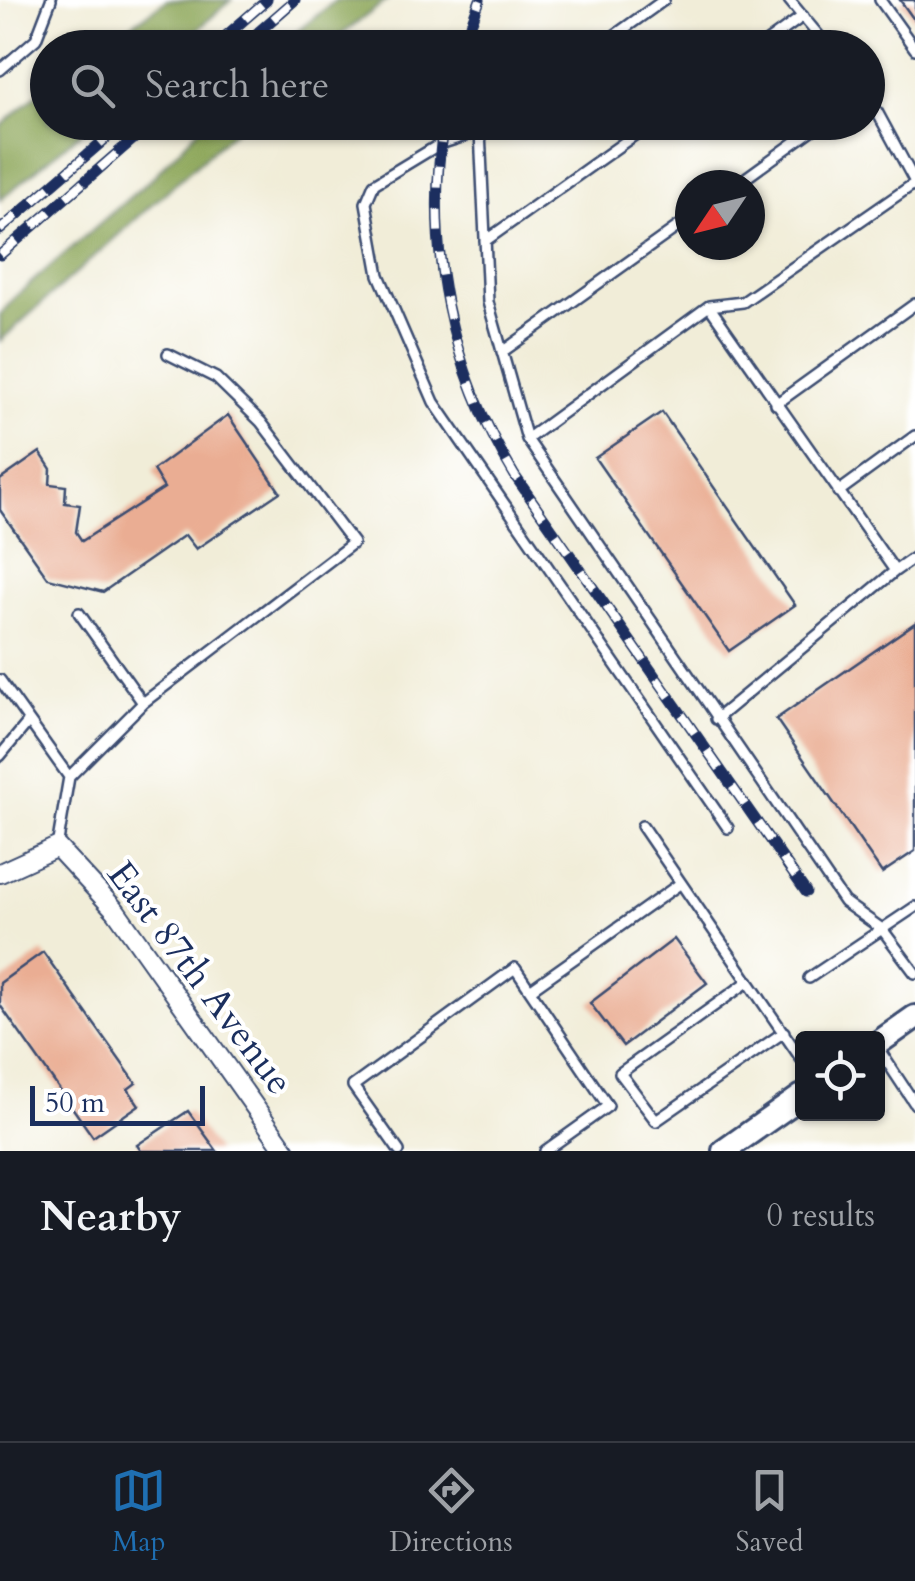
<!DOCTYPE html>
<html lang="en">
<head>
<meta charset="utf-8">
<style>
	:root { --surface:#171b24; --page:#242831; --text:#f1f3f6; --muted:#9ea1a6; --line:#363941; --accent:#1f6fb2 }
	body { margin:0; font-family:Cardo,serif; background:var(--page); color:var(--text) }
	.controls { position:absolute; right:30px; bottom:30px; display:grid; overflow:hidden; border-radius:10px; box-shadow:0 2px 8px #0004 }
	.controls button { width:90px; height:90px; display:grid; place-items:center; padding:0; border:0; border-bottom:2px solid var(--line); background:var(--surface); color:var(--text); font:50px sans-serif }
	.compass { position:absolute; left:675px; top:170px; width:90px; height:90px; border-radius:50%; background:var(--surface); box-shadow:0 2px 8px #0004; rotate:235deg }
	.scale { position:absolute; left:30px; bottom:25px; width:175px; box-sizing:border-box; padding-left:10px; border:5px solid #1b2f5e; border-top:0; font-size:28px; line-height:35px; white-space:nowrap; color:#1b2f5e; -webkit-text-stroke:8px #fff; paint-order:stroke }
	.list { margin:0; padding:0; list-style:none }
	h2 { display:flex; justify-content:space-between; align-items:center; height:130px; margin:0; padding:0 40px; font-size:42px }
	h2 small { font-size:32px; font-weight:400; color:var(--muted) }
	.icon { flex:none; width:55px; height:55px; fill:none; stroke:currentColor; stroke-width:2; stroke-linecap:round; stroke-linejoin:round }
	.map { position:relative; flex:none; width:915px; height:1151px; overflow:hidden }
	.search { position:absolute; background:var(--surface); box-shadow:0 2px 8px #0004; left:30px; right:30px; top:30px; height:110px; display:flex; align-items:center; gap:25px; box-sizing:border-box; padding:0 35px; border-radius:55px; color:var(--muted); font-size:38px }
	.sheet { height:290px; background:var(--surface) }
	nav { display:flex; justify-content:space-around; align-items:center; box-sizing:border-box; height:140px; border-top:2px solid var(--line); background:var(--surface); font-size:28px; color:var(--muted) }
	nav a { display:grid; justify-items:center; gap:5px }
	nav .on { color:var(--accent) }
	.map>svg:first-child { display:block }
</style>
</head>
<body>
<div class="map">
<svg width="915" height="1151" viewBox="0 0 915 1151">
	<rect width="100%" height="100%" fill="#fff"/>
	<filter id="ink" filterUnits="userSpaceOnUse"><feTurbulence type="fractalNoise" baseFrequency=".01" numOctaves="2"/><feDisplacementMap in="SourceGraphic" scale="20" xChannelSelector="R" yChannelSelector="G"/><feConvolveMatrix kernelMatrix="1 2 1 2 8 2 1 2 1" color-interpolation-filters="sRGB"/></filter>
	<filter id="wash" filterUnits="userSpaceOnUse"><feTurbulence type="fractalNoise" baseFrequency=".0048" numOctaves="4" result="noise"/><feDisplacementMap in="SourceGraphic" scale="40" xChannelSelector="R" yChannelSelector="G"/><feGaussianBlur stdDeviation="2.25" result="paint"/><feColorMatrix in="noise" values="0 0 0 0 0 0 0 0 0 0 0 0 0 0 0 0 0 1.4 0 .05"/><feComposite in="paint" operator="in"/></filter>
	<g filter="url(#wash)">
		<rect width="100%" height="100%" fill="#f1edd8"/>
		<path fill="#8ca659" stroke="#546a5c" stroke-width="2.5" d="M167 0H231L178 47H100Z
			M336 0H387L325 47H278Z
			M47 85 48 122 92 123 0 200V127Z
			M205 122 243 123 0 341V315L16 296 152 178Z"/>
		<g id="blocks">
			<path fill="#eaad93" d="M900 0H915V21Z
				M662 412 795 605 729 651 595 458Z
				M228 415 280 492 196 549 185 535 103 592 48 578 0 510V480L40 452 51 469 50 484 66 486 65 503 80 505 76 532 82 541 164 488 153 470Z
				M915 623V851L882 873 776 719Z
				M674 939 707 983 623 1046 590 1003Z
				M43 952 136 1083 128 1089 139 1105 93 1137 0 1005V983Z
				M188 1111 217 1151H141L137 1145Z"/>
		</g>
	</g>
	<g filter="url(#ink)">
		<use href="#blocks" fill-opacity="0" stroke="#3b4c70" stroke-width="2.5"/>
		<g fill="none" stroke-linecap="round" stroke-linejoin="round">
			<defs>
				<path id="service" d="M789 0 829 48
					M880 0 915 49
					M597 48 664 0
					M759 48 803 16
					M0 70 36 39 51 0
					M868 95 915 182
					M492 122 480 131 488 302 527 439 844 902 882 929 915 973
					M480 131 440 144 374 184 366 203 379 275 434 402 728 828
					M736 185 823 122
					M485 241 653 122
					M709 306 895 571 716 719
					M502 352 690 218
					M776 404 915 304
					M527 439 709 306 743 302 915 183
					M838 492 915 436
					M895 571 915 557
					M79 613 143 703
					M0 680 69 777
					M0 756 29 721
					M642 826 802 1060
					M57 847 69 777 143 703 353 543 261 422 216 378 168 354
					M809 978 915 907
					M749 981 620 1073 656 1121 784 1032
					M530 990 681 883
					M878 1048 915 1104
					M399 1151 353 1086 515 968 608 1106 545 1151"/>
				<path id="minor" d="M0 873 57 847 116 911 286 1151"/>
				<path id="tertiary" d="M878 1043 915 1017
					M724 1151 802 1096"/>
			</defs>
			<use href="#service" stroke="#3b4c70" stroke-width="14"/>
			<use href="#minor" stroke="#3b4c70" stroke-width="22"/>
			<use href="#tertiary" stroke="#3b4c70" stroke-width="28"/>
			<use href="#service" stroke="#fff" stroke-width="9"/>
			<use href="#minor" stroke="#fff" stroke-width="18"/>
			<use href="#tertiary" stroke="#fff" stroke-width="22"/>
			<defs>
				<path id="rail" d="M212 48 267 0
					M240 48 295 0
					M462 48 480 0
					M444 122C424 247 450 369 515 476L806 892
					M0 230 125 122
					M0 255 153 122"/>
			</defs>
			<use href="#rail" stroke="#1b2f5e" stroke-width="11"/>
			<use href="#rail" stroke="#fff" stroke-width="8" stroke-dasharray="22" stroke-linecap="butt"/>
		</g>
	</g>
	<g text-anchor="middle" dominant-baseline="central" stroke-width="8" stroke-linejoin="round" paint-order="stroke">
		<g font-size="38" fill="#1b2f5e" stroke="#fff">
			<text transform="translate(200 978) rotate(53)">East 87th Avenue</text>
		</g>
	</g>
</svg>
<div class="controls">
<button><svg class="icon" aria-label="locate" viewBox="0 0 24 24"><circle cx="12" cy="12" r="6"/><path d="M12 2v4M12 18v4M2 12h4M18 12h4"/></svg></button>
</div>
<svg class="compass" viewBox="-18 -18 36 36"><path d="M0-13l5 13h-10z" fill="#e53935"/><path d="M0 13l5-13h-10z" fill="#9ea1a6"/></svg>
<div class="scale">50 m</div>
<div class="search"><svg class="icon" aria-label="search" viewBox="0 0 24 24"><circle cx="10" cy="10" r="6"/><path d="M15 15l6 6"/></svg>Search here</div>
</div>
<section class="sheet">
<h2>Nearby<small>0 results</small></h2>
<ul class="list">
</ul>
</section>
<nav>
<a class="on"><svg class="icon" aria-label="map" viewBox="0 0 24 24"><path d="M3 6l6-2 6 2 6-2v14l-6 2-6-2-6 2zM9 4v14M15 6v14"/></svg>Map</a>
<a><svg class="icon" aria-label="directions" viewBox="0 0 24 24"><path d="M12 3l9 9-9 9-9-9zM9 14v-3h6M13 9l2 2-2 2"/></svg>Directions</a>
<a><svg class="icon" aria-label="saved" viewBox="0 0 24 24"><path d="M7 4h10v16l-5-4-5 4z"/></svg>Saved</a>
</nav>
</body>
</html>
